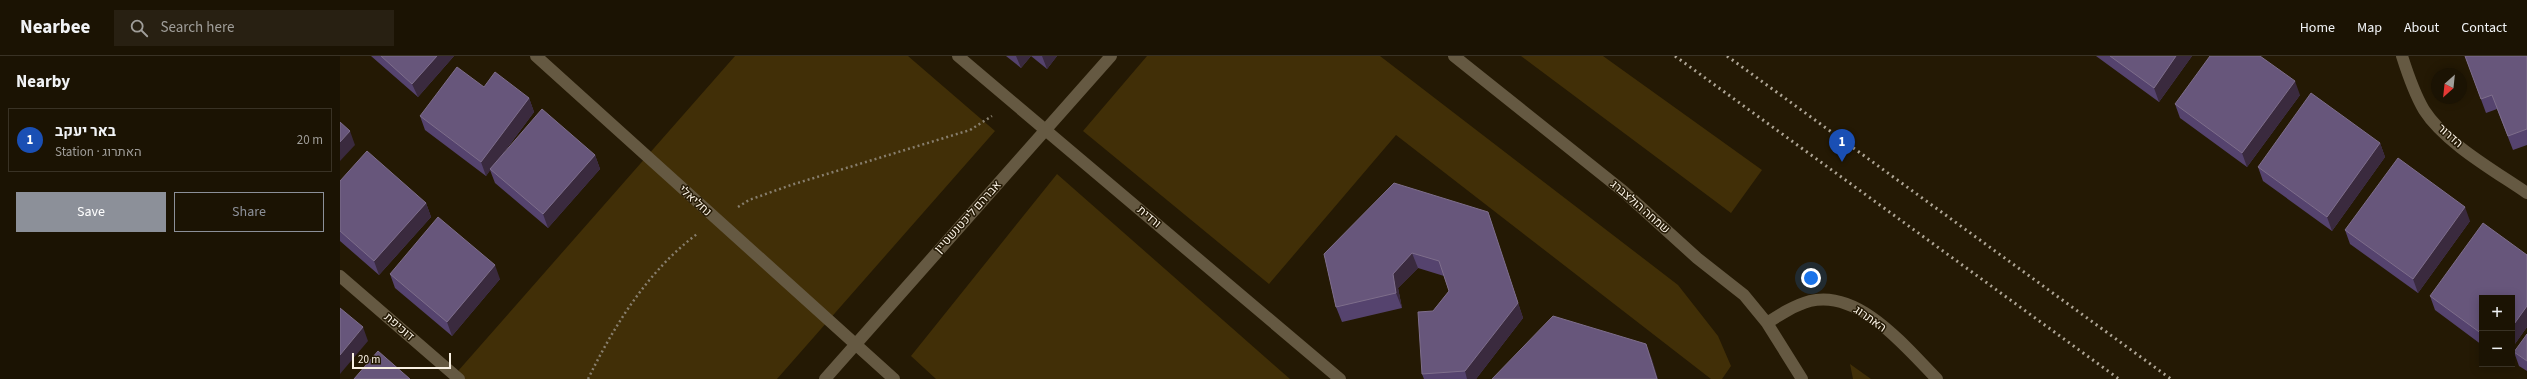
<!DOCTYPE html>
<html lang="en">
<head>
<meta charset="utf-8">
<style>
	:root { --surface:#1b1303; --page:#282012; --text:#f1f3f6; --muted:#a09e9a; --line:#393225; --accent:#8c9099 }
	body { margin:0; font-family:"Source Sans 3",Heebo,sans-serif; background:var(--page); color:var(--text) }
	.controls { position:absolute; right:12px; bottom:12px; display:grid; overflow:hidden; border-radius:0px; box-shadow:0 2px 10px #0003 }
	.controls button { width:36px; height:36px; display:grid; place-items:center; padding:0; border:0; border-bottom:1px solid var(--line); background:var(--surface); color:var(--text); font:20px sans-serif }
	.compass { position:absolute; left:2091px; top:12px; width:36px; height:36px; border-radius:50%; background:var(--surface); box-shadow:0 2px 10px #0003; rotate:207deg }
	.scale { position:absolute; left:12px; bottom:10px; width:99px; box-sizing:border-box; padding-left:4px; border:2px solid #f9f1e4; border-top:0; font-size:11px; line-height:14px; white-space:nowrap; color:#f9f1e4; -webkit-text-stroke:3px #241904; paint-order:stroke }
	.you { position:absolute; left:1471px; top:222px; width:14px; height:14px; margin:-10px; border:3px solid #fff; border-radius:50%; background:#1a73e8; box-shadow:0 0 0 6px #1a73e833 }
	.badge { display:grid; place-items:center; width:26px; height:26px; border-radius:50%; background:var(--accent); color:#fff; font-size:13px; font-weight:700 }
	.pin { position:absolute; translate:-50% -33px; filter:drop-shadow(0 1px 2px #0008) }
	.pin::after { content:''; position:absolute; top:21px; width:14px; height:12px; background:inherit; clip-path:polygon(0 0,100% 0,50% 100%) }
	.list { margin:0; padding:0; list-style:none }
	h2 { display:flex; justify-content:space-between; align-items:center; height:52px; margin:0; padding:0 16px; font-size:17px }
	h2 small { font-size:13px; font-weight:400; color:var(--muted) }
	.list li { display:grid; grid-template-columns:26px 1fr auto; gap:12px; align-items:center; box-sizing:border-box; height:64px; margin:0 8px 8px; padding:0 8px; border:1px solid var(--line); border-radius:0px }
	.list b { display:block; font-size:15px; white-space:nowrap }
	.list p { margin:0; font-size:13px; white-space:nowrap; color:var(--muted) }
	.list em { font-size:13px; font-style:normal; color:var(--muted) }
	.actions { display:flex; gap:8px; padding:12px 16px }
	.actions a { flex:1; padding:9px 0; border:1px solid var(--accent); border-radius:0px; text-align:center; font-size:14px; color:var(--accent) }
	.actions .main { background:var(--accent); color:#fff }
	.icon { flex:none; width:22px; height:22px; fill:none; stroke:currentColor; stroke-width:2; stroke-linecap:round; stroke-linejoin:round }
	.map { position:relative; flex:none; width:2187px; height:323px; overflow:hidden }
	header { display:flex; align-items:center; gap:24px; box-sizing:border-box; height:56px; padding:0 20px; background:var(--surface); border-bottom:1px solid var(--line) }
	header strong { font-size:19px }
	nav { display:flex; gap:22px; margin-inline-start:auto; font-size:14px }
	.search { width:280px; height:36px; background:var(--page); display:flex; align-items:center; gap:10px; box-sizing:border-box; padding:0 14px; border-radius:0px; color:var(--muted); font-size:15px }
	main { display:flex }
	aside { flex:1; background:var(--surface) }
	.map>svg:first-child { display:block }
</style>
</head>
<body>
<header>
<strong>Nearbee</strong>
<div class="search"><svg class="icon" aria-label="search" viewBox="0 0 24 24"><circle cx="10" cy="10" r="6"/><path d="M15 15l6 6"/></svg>Search here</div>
<nav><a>Home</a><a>Map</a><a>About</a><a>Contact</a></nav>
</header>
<main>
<aside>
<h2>Nearby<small></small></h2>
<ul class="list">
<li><span class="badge" style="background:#1a4fb4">1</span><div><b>באר יעקב</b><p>Station · האתרוג</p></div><em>20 m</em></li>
</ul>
<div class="actions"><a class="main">Save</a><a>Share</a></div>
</aside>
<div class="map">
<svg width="2187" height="323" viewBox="0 0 2187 323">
	<rect width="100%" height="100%" fill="#241904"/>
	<path fill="#412f07" d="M395 0H568L655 75 437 323H111Z
		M807 0H1040L1338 229 1378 280 1391 310 1382 323H1371L1056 79 929 228 743 75Z
		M1181 0H1263L1422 114 1391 157Z
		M717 118 950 323H596L571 300Z
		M1510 308 1531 323H1513Z"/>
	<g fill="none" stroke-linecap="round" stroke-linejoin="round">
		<path stroke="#877e6d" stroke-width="2.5" stroke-dasharray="2 3" stroke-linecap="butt" d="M398 151 409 144 451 129 630 74 652 60
			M248 323C275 268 308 215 357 178"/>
		<path stroke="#655942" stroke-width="12" d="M196 0 554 323
			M618 0 1000 323
			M1114 0 1283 135 1357 202 1404 239 1427 267 1462 323
			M2062 0C2068 19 2074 37 2084 54 2105 87 2155 115 2187 137
			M0 220 119 323
			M1427 267C1441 258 1455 249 1470 245 1520 233 1566 292 1597 323
			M485 323 771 0"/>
		<path stroke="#aea595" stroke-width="3" stroke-dasharray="2 4" stroke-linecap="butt" d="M1335 0 1779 323
			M1387 0 1831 323"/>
	</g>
	<path fill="#55436e" d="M31 0H114L78 41Z
		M666 0H691L681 12Z
		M691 0H717L707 13Z
		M1756 0H1852L1819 46Z
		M2125 0H2187V89L2173 94 2157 53 2146 57Z
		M144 31 189 42 194 56 159 103 255 99 260 113 208 172 155 127 150 114 146 120 85 74 80 60Z
		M1960 39 1907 111 1840 62 1835 48Z
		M2040 87 2045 101 1992 175 1923 125 1918 111Z
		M0 125 86 147 91 161 39 219 0 185Z
		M1148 156 1183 262 1136 323H1084L1082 318 1093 255 1109 235 1104 220 1078 212 1058 232 1062 252 1002 266 996 251 984 198Z
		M2130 165 2078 237 2010 188 2005 174Z
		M2187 199V271L2172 292V242H2142V289L2095 254 2090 240Z
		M50 218 160 223 112 280 55 232Z
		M2187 278V315L2179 310 2174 296Z"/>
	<path fill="#3a2a3e" d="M97 0H114L78 41 72 28Z
		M676 0H691L681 12Z
		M702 0H717L707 13Z
		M1836 0H1852L1819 46 1814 32Z
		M1955 25 1960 39 1907 111 1902 97Z
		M189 42 194 56 146 120 141 106Z
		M10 75 15 89 0 105V86Z
		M2040 87 2045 101 1992 175 1987 161Z
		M255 99 260 113 208 172 203 158Z
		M86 147 91 161 39 219 34 205Z
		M2125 151 2130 165 2078 237 2073 223Z
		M1148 156 1183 262 1136 323H1127L1125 315Z
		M1072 197 1078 212 1058 232 1062 252 1056 237 1053 218Z
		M155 209 160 223 112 280 107 266Z
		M2187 250V271L2172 292V271Z
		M23 271 28 285 0 318V299Z
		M1306 288 1312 303 1318 323H1317Z"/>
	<path fill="#67567b" stroke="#7e6e8b" d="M41 0H97L72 28Z
		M1770 0H1836L1814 32Z
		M1870 0H1920L1955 25 1902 97 1835 48Z
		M2125 0H2187V73L2168 80 2152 39 2141 43Z
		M117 11 144 31 155 16 189 42 141 106 80 60Z
		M1971 37 2040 87 1987 161 1918 111Z
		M202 53 255 99 203 158 150 113Z
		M0 66 10 75 0 86Z
		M27 95 86 147 34 205 0 175V125Z
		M2058 102 2125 151 2073 223 2005 174Z
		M1054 127 1148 156 1178 247 1125 315 1082 318 1078 256 1093 255 1109 235 1099 205 1072 197 1053 218 1056 237 996 251 984 198Z
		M98 161 155 209 107 266 50 218Z
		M2143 167 2187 199V250L2172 271V242H2142V278L2090 240Z
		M0 252 23 271 0 299Z
		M1213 260 1306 288 1317 323H1152Z
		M2187 278V305L2174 296Z
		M38 295 70 323H14Z"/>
	<g text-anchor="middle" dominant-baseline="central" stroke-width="3" stroke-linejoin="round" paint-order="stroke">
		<g font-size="12" fill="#f9f1e4" stroke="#241904">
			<text transform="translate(2110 80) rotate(41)">הדרור</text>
			<text transform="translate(355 145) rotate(42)">נחליאלי</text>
			<text transform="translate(1300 151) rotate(41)">שמחה הולצברג</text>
			<text transform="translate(628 161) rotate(-48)">אברהם ליכטנשטיין</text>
			<text transform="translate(809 161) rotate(40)">ורדית</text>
			<text transform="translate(1530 263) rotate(35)">האתרוג</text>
			<text transform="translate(59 271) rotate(41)">דוכיפת</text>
		</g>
	</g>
</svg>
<div class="controls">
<button>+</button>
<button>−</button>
</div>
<svg class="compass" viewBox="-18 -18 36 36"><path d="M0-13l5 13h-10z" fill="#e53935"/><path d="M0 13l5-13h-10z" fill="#a09e9a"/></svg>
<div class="scale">20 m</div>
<div class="you"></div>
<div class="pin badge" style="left:1502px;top:106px;background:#1a4fb4">1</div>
</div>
</main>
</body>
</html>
